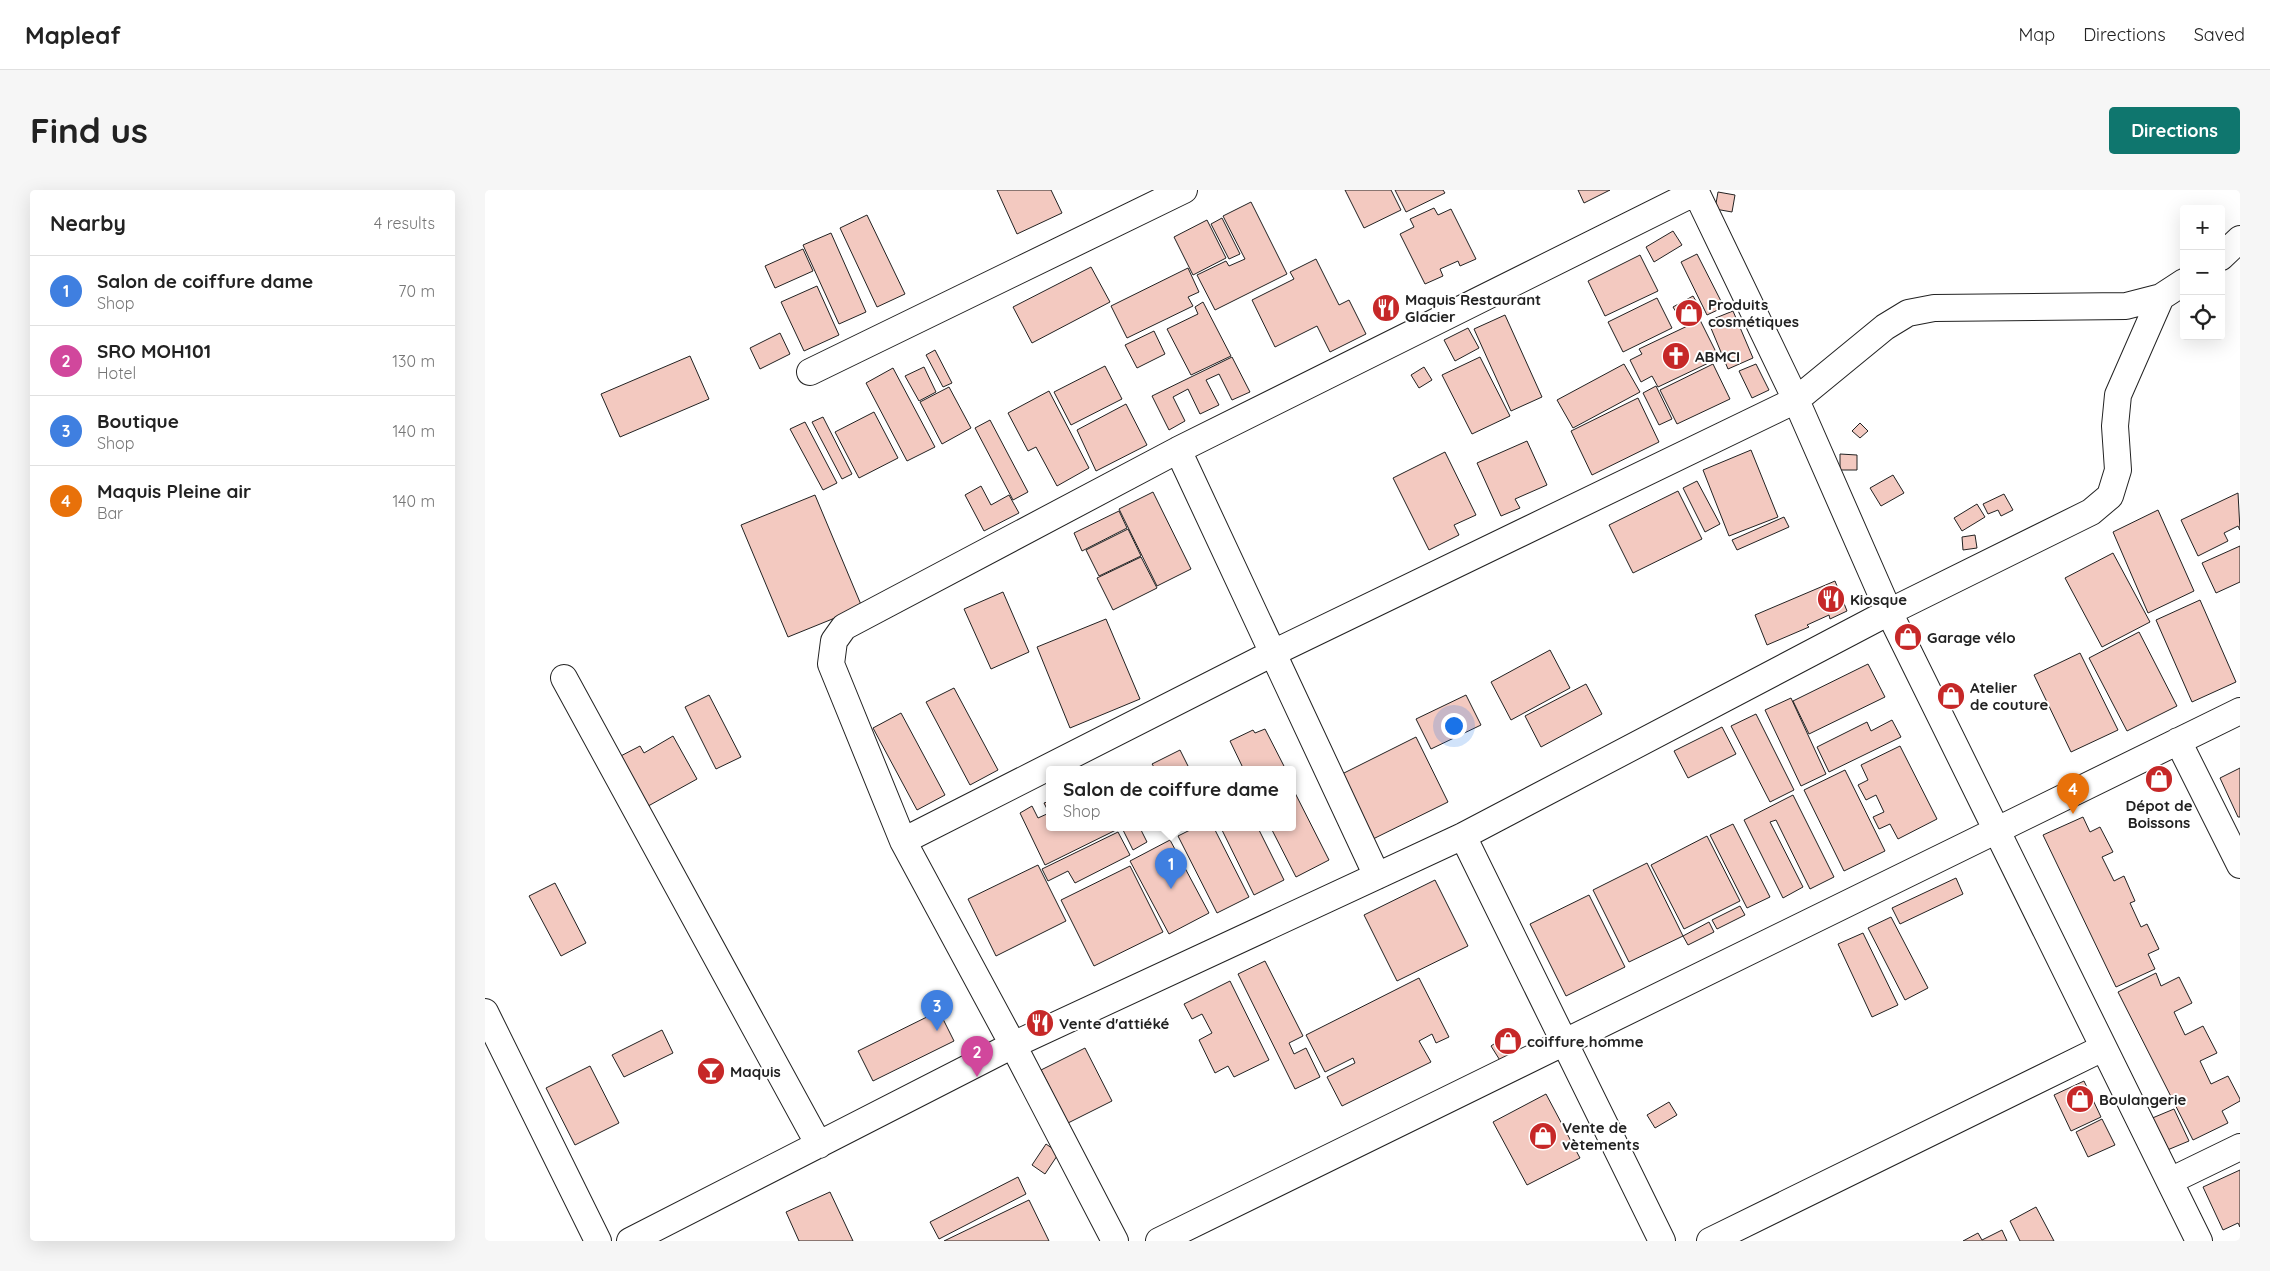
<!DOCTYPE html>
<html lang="en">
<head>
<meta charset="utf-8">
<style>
	:root { --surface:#fff; --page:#f6f6f6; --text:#222; --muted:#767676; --line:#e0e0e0; --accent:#0f766e }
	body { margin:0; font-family:Quicksand,sans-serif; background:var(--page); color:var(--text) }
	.controls { position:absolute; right:15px; top:15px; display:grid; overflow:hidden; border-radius:5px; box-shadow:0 5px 20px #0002 }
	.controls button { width:45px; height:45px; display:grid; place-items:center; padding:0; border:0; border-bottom:1px solid var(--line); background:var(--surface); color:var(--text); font:25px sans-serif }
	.you { position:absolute; left:968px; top:535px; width:18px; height:18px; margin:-12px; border:4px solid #fff; border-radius:50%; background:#1a73e8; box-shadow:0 0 0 8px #1a73e833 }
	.badge { display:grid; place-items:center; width:32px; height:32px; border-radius:50%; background:var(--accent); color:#fff; font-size:16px; font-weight:700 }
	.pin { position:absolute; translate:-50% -41px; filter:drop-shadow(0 1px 2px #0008) }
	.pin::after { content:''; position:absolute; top:26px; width:18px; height:15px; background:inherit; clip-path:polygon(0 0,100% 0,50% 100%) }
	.popup { position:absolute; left:561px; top:576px; width:250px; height:65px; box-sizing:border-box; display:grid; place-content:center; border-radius:5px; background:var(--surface); filter:drop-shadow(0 1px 4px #0005); font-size:16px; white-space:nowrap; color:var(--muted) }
	.popup b { font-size:19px; color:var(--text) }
	.popup::after { content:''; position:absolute; left:50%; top:100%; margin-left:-10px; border:10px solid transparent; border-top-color:var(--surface) }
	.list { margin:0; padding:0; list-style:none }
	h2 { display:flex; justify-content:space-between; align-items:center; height:65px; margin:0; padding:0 20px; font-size:21px }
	h2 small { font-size:16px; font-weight:400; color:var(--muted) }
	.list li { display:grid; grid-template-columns:32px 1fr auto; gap:15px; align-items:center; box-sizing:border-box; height:70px; padding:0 20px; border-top:1px solid var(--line) }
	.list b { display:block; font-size:19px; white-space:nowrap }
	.list p { margin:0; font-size:16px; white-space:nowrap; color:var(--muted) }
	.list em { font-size:16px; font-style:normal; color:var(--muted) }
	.icon { flex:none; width:28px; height:28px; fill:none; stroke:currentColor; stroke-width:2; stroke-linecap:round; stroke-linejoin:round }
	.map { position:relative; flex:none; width:1755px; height:1051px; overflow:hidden; border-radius:5px }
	header { display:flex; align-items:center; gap:30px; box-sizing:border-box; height:70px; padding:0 25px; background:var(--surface); border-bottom:1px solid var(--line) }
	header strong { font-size:24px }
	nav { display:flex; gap:28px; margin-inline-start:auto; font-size:18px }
	.intro { display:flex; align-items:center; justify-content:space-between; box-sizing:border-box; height:120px; padding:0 30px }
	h1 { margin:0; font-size:35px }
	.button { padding:12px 22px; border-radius:5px; background:var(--accent); color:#fff; font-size:18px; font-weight:700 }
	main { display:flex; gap:30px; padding:0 30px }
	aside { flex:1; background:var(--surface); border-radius:5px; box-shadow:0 5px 20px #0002 }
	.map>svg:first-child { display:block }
</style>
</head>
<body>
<header>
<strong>Mapleaf</strong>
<nav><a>Map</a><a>Directions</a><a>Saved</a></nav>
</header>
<div class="intro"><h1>Find us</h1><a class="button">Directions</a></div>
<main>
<aside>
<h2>Nearby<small>4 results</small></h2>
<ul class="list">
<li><span class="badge" style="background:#3f7fe0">1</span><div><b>Salon de coiffure dame</b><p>Shop</p></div><em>70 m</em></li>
<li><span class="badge" style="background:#d1479c">2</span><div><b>SRO MOH101</b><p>Hotel</p></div><em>130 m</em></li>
<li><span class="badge" style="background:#3f7fe0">3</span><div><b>Boutique</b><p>Shop</p></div><em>140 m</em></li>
<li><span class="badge" style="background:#e8710a">4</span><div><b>Maquis Pleine air</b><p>Bar</p></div><em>140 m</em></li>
</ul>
</aside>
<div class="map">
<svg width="1755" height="1051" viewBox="0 0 1755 1051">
	<rect width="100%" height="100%" fill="#fff"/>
	<path fill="#f3c9c0" stroke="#222" d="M512 0H566L577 23 532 44Z
		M860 0H906L916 20 879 38Z
		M910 0H958L960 3 921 22Z
		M1093 0H1125L1099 13Z
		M1233 2 1250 5 1247 22 1230 19Z
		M766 12 802 84 730 120 712 85 741 71 744 76 760 69 738 26Z
		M949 18 953 25 966 19 991 69 975 76 973 71 955 79 958 86 940 94 915 44 929 37 925 29Z
		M382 25 420 104 392 117 355 38Z
		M737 28 755 64 744 69 726 34Z
		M722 30 741 68 708 85 689 47Z
		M1188 41 1197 55 1169 72 1161 57Z
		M346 43 381 122 354 134 318 55Z
		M318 59 328 81 290 98 280 76Z
		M1212 64 1239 117 1222 125 1196 72Z
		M1155 65 1173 101 1120 126 1103 91Z
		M831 69 854 115 864 110 881 144 845 162 832 136 790 157 767 110 809 89 805 82Z
		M606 77 625 112 547 153 528 117Z
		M703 78 714 102 703 107 708 116 642 148 626 116Z
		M332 96 354 145 319 161 296 112Z
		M1208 106 1218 123 1198 134 1188 117Z
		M1172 108 1187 138 1138 162 1123 132Z
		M718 112 746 166 706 185 682 139 713 124 710 117Z
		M1248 121 1268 168 1243 179 1223 131Z
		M1020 125 1057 207 1026 221 989 139Z
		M1215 130 1234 168 1173 197 1167 186 1156 192 1145 170 1157 164 1154 159Z
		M983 138 994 158 970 171 959 150Z
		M669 141 680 164 652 178 640 155Z
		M295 143 305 164 275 179 265 158Z
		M450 160 467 193 458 197 441 165Z
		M205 166 224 209 135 247 116 204Z
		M747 167 765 202 747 210 734 184 721 190 734 215 715 224 703 199 688 207 700 231 684 240 667 206Z
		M995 167 1025 226 987 244 957 185Z
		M1139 174 1155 202 1088 238 1072 210Z
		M1228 174 1245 209 1192 234 1175 200Z
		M1271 174 1284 200 1267 208 1254 181Z
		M620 176 637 209 586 235 569 202Z
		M439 177 451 202 434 211 420 186Z
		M939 177 947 190 934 198 926 185Z
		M408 178 450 257 422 271 381 193Z
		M1171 196 1187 229 1174 235 1158 203Z
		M464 197 486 238 457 254 435 212Z
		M564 201 604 278 572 296 551 257 543 261 523 223Z
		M1153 208 1174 252 1107 285 1086 241Z
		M641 214 662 255 611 281 592 240Z
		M389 222 413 268 374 288 350 242Z
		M338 227 367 284 357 289 327 232Z
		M505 230 543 302 528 310 490 238Z
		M320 232 352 293 338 300 305 239Z
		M1375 233 1383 241 1375 248 1367 241Z
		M1042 251 1062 295 1030 309 1035 318 1016 326 992 273Z
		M1266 260 1293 327 1244 346 1218 280Z
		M960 262 991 325 969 335 974 345 944 360 908 288Z
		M1355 264 1372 265V280H1355Z
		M1408 285 1419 303 1396 316 1385 298Z
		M1212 291 1235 334 1220 342 1198 298Z
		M496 296 506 315 524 305 534 323 499 341 480 305Z
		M1193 301 1217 349 1148 383 1124 335Z
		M668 302 706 379 672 396 634 319Z
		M1753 303 1755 340 1753 336 1739 343 1743 351 1713 366 1696 330Z
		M1519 304 1528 320 1516 326 1513 320 1503 324 1498 314Z
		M330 305 377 417 303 447 256 335Z
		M1492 314 1500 327 1477 341 1469 328Z
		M1673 320 1709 401 1663 423 1628 342Z
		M634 321 642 338 597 361 589 343Z
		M1299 327 1304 337 1252 360 1247 350Z
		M643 339 656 366 614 386 601 360Z
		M1490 345 1492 358 1478 360 1477 347Z
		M1755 356V392L1731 403 1717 373Z
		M1628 363 1665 432 1617 457 1580 388Z
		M656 367 672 398 628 420 612 388Z
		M1350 391 1362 421 1345 429 1344 425 1322 435 1324 437 1282 455 1270 425Z
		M518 402 544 462 506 479 479 419Z
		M1715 410 1751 492 1707 512 1671 430Z
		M621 429 655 509 585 538 552 457Z
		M1654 442 1692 516 1642 541 1604 468Z
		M1065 460 1085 498 1026 530 1006 492Z
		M1595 463 1633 540 1586 562 1549 485Z
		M1383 474 1400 507 1324 544 1308 511Z
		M1101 494 1117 524 1056 557 1040 526Z
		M469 498 513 580 485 595 441 512Z
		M224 505 256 567 231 579 200 517Z
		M981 505 996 535 946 559 931 529Z
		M1306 508 1341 584 1316 596 1280 520Z
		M416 523 460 605 432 620 388 538Z
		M1271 524 1309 600 1285 612 1246 536Z
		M1407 530 1416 547 1344 582 1332 557 1382 532 1386 541Z
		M1237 537 1251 564 1203 588 1189 561Z
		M780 539 801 580H759L745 551 768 540 770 543Z
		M188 546 212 589 156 620 128 570 155 556 159 563Z
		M931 547 963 612 886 650 853 586Z
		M1415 556 1452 629 1413 649 1405 634 1394 639 1388 627 1399 622 1391 605 1381 610 1373 595 1383 590 1376 575Z
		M695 560 705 580H671L667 574Z
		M1755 578V627H1753L1735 588Z
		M1360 580 1400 661 1359 681 1319 600Z
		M807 597 844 670 811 687 786 638H807Z
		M1308 605 1349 687 1325 699 1291 630 1285 632 1318 697 1298 708 1259 630Z
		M565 611V638H629L631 640 560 675 535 623 547 616 553 628 564 623 559 613Z
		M1598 627 1605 642 1615 637 1628 662 1617 667 1629 691 1639 686 1650 711 1645 713 1656 737 1662 734 1674 759 1663 764 1670 779 1631 797 1558 645Z
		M1248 634 1285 707 1262 718 1225 645Z
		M637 638H655L662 652 648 660Z
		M709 638H729L764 707 732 723 693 646Z
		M736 638H773L799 690 769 705Z
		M633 642 645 665 590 693 583 681 563 691 557 679Z
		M1222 646 1255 711 1199 739 1166 675Z
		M685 650 724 723 684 744 645 671Z
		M1162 673 1198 746 1144 772 1108 700Z
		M553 675 581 731 511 766 483 709Z
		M645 676 678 742 609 776 576 710Z
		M1471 688 1478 704 1415 734 1407 718Z
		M950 690 983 756 912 791 879 725Z
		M70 693 101 753 76 766 44 706Z
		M1104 705 1140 777 1081 806 1045 734Z
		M1255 716 1260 725 1232 739 1227 730Z
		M1406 727 1443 798 1420 810 1383 738Z
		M1224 732 1229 742 1203 755 1198 746Z
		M1378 743 1413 815 1387 827 1353 754Z
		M780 771 818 846 804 853 809 864 821 858 835 887 810 899 753 784Z
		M1671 783 1676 796 1694 787 1707 813 1689 822 1700 845 1718 836 1732 863 1715 871 1726 894 1743 886 1755 909V911L1737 921 1743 933 1708 950 1633 802Z
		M934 788 964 847 951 853 947 844 934 851 946 872 857 916 842 887 870 873 868 868 840 882 821 845Z
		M745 791 784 870 749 887 743 876 730 883 714 850 727 843 717 824 707 829 699 814Z
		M454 821 469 851 388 891 373 861Z
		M177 840 188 863 139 887 127 865Z
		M1025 843 1036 859 1016 872 1006 856Z
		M600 858 627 911 583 933 556 880Z
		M226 868 239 884 226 894 213 878Z
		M105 876 134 933 90 955 61 898Z
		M1599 891 1616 927 1586 941 1569 905Z
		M1061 904 1095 968 1042 995 1008 932Z
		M1184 912 1192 925 1170 938 1162 925Z
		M1689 919 1704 951 1680 961 1665 929Z
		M1617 929 1630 955 1603 967 1591 942Z
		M561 954 574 963 560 984 547 975Z
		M1755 980V1037L1753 1033 1738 1040 1718 997Z
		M533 987 541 1004 454 1049 445 1032Z
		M345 1002 368 1051H314L301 1022Z
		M544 1010 564 1051H459Z
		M1551 1017 1569 1051H1535L1525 1031Z
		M1517 1040 1522 1051H1478L1493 1043 1497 1050Z"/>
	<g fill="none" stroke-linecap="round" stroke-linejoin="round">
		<defs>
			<path id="minor" d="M1210 0 1311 210 1404 422 1714 1051
				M1736 67 1755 49
				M325 182 699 0
				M693 260 892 686
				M79 488 334 955
				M1693 551 1755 675
				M978 646 1177 1051
				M418 651 788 463 1311 210 1400 137 1423 123 1449 118 1641 116 1676 107 1699 92
				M0 822 113 1051
				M1685 991 1755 957
				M145 1051 528 855 978 646 1404 422 1606 322 1625 306 1633 280 1630 236 1633 205 1676 107
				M630 1051 528 855 418 651 346 474 349 451 359 437 693 260 1211 2
				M674 1051 1755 521
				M1225 1051 1618 858"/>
		</defs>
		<use href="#minor" stroke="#222" stroke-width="28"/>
		<use href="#minor" stroke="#fff" stroke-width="26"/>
	</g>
	<defs>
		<symbol id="restaurant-disc" viewBox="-11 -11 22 22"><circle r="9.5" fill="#c62828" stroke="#fff"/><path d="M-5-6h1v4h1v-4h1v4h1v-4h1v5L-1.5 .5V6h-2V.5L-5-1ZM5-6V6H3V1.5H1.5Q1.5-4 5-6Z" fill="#fff"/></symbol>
		<symbol id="shop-disc" viewBox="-11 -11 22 22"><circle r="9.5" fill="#c62828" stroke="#fff"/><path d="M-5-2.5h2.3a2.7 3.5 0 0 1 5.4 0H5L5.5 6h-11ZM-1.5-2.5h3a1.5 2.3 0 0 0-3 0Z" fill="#fff"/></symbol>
		<symbol id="church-disc" viewBox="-11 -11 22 22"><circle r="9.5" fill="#c62828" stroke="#fff"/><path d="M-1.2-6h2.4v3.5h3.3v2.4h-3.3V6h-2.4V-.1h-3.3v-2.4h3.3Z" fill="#fff"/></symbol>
		<symbol id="bar-disc" viewBox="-11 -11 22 22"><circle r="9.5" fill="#c62828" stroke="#fff"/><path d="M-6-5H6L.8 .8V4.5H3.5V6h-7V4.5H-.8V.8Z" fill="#fff"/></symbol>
	</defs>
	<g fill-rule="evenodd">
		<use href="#restaurant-disc" x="885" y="102" width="32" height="32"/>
		<use href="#shop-disc" x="1188" y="107" width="32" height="32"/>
		<use href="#church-disc" x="1175" y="150" width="32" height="32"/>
		<use href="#restaurant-disc" x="1330" y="393" width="32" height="32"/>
		<use href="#shop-disc" x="1407" y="431" width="32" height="32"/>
		<use href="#shop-disc" x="1450" y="490" width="32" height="32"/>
		<use href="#shop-disc" x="1658" y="573" width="32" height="32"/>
		<use href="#restaurant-disc" x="539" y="817" width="32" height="32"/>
		<use href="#shop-disc" x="1007" y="835" width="32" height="32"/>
		<use href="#bar-disc" x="210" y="865" width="32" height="32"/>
		<use href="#shop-disc" x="1579" y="893" width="32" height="32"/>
		<use href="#shop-disc" x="1042" y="930" width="32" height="32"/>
	</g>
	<g text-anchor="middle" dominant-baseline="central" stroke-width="4" stroke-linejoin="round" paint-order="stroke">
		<g font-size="15" font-weight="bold" fill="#222" stroke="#fff" text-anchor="start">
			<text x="920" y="109">Maquis Restaurant<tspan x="920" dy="17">Glacier</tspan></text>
			<text x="1223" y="114">Produits<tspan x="1223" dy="17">cosmétiques</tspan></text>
			<text x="1210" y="166">ABMCI</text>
			<text x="1365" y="409">Kiosque</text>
			<text x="1442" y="447">Garage vélo</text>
			<text x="1485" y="497">Atelier<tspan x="1485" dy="17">de couture</tspan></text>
			<text x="1674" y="615" text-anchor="middle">Dépot de<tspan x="1674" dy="17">Boissons</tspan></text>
			<text x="574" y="833">Vente d'attiéké</text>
			<text x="1042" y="851">coiffure homme</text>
			<text x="245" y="881">Maquis</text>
			<text x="1614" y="909">Boulangerie</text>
			<text x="1077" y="937">Vente de<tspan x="1077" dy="17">vètements</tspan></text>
		</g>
	</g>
</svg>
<div class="controls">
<button>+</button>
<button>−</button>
<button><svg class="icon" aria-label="locate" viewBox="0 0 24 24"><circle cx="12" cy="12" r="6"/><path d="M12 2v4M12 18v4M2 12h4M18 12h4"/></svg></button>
</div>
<div class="you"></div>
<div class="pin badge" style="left:686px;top:699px;background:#3f7fe0">1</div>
<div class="popup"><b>Salon de coiffure dame</b>Shop</div>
<div class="pin badge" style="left:492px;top:887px;background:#d1479c">2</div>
<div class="pin badge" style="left:452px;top:841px;background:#3f7fe0">3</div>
<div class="pin badge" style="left:1588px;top:624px;background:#e8710a">4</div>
</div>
</main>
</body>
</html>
